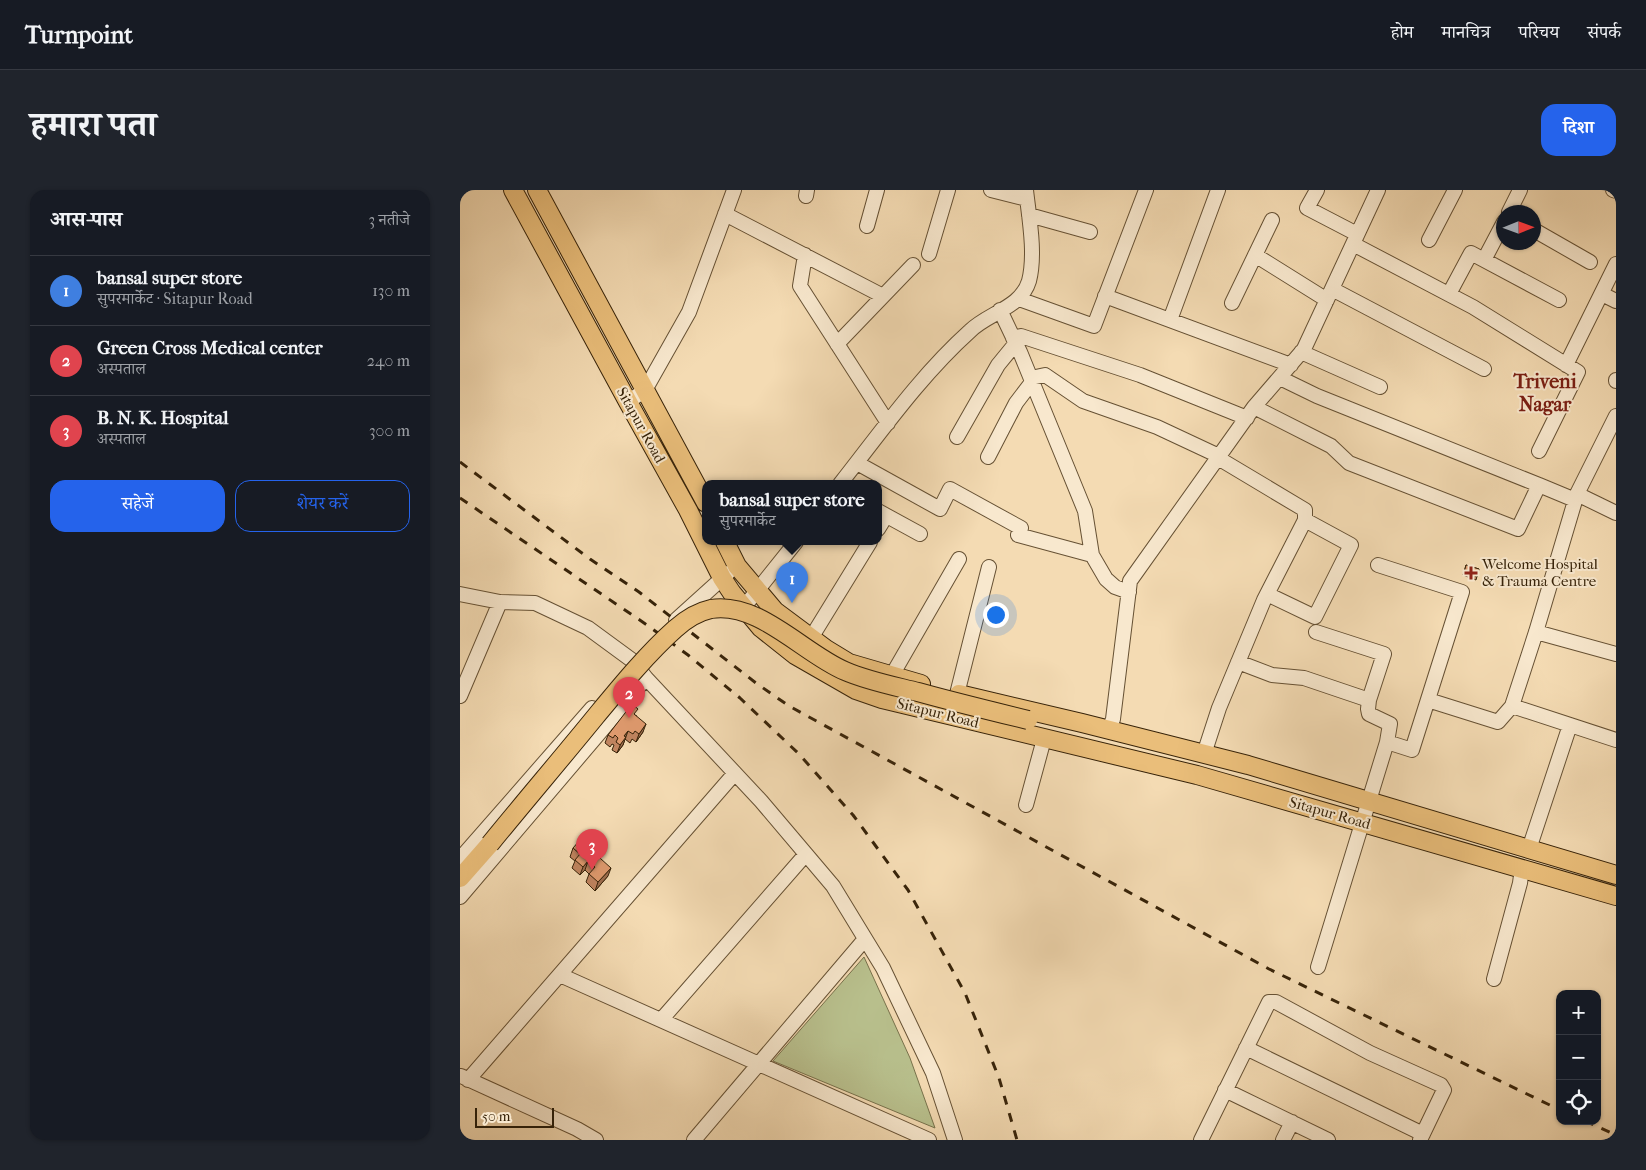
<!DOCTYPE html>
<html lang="hi">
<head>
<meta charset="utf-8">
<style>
	:root { --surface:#171b24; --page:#20242c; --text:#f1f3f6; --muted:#9ea1a6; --line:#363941; --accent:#2563eb }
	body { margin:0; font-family:"IM FELL French Canon","Noto Serif Devanagari",serif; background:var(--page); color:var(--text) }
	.controls { position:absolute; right:15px; bottom:15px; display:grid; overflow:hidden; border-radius:10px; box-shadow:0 1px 4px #0004 }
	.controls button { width:45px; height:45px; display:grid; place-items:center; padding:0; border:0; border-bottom:1px solid var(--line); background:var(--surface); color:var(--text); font:25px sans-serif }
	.compass { position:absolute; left:1036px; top:15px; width:45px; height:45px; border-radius:50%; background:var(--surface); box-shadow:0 1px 4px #0004; rotate:89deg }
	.scale { position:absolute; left:15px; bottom:12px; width:79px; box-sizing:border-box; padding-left:5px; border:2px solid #372309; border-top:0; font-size:14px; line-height:18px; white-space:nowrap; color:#372309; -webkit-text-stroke:4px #f8e8ce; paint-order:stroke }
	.you { position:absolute; left:535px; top:424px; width:18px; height:18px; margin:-12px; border:4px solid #fff; border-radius:50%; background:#1a73e8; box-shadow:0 0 0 8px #1a73e833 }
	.badge { display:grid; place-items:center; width:32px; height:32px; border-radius:50%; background:var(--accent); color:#fff; font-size:16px; font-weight:700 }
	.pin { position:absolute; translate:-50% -41px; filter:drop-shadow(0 1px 2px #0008) }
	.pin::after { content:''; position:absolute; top:26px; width:18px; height:15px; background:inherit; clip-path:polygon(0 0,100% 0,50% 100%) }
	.popup { position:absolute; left:242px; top:290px; width:180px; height:65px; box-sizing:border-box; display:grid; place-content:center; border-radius:10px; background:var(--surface); filter:drop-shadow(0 1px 4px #0005); font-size:16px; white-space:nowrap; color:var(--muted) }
	.popup b { font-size:19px; color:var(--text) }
	.popup::after { content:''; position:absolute; left:50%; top:100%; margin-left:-10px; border:10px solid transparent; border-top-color:var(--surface) }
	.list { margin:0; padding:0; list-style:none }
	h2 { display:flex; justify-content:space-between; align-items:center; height:65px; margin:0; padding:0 20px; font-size:21px }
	h2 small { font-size:16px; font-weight:400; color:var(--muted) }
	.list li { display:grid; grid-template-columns:32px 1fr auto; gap:15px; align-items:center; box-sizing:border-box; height:70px; padding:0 20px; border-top:1px solid var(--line) }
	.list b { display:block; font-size:19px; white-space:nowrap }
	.list p { margin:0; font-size:16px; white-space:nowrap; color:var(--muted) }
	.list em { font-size:16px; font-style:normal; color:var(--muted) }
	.actions { display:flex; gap:10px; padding:15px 20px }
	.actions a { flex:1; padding:11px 0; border:1px solid var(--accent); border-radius:15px; text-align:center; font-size:18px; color:var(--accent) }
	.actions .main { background:var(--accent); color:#fff }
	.icon { flex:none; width:28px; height:28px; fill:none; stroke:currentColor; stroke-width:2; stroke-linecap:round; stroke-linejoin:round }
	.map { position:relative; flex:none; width:1156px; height:950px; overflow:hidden; border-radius:15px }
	header { display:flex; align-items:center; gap:30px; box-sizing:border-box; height:70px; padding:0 25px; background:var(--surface); border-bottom:1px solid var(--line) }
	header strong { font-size:24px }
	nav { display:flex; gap:28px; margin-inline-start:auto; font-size:18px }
	.intro { display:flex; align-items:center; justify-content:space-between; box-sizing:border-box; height:120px; padding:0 30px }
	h1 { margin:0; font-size:35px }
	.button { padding:12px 22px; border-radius:15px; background:var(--accent); color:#fff; font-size:18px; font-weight:700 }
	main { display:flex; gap:30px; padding:0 30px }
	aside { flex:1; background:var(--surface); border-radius:15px; box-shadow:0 1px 4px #0004 }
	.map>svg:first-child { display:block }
</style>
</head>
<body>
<header>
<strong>Turnpoint</strong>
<nav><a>होम</a><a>मानचित्र</a><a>परिचय</a><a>संपर्क</a></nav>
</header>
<div class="intro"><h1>हमारा पता</h1><a class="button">दिशा</a></div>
<main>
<aside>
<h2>आस-पास<small>3 नतीजे</small></h2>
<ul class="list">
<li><span class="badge" style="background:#3f7fe0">1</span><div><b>bansal super store</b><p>सुपरमार्केट · Sitapur Road</p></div><em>130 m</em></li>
<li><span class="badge" style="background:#e0444e">2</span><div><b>Green Cross Medical center</b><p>अस्पताल</p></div><em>240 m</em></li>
<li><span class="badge" style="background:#e0444e">3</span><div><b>B. N. K. Hospital</b><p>अस्पताल</p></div><em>300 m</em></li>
</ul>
<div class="actions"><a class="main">सहेजें</a><a>शेयर करें</a></div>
</aside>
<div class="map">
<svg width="1156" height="950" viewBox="0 0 1156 950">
	<rect width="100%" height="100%" fill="#f4dbb3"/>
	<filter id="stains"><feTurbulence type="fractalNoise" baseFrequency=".004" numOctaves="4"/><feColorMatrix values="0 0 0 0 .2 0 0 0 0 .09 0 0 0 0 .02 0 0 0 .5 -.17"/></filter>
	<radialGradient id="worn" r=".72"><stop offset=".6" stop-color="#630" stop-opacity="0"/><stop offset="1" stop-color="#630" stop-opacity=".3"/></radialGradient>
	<path fill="#b9c18e" stroke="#78724c" d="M404 767 450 868 475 938 313 871Z"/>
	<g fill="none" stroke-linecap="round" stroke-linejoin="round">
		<defs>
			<path id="minor" d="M531 0 567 9
				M857 0 847 18 897 44
				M1153 0 1156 1
				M346 6 347 0
				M1049 22 1060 0
				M265 24 423 106
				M569 25 630 42
				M407 36 417 0
				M1074 40 1130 72
				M969 50 995 0
				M893 54 1013 117 1118 182 1079 261
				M469 64 488 0
				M345 65 340 96 428 233
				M795 65 867 110
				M1024 70 1044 32
				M872 99 1024 179
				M989 104 1011 63 1099 110
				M1142 104 1156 111
				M645 106 831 175
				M559 109 634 136 686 0
				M772 113 812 30
				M540 120 560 162 625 321 632 365 646 389 655 397 669 402
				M710 130 758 0
				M553 148 561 146 680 185 787 228
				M377 154 453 75
				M841 162 920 197
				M1106 175 1156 74
				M571 188 585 185 623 211 697 237 759 266
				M820 188 857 206 1079 295
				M1156 190V191
				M168 212 185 200 229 122 274 0
				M794 217 871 256 889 273 1058 339 1079 295 1115 310
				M1156 226 1117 304 1076 442 1052 516 1156 550
				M497 247 538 175 556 153
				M528 267 556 213 572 192
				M397 273 480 319 490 299 561 338 558 345 632 365
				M380 294C421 242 460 186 510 141 528 123 561 118 569 91 576 64 569 27 566 0
				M1117 304 1156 323
				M418 321 460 344
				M418 339 426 326
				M0 404 40 412 75 413 128 438 173 471 186 488 301 611 373 696 423 778 473 883 495 950
				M807 404 855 427 891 355 845 330
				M284 417 336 352
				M216 430 268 383
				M1076 442 1156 464
				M351 448 410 352
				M778 472 812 485 844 488 909 510 924 464 856 442
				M431 487 499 369
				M497 504 529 377
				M0 506 40 412
				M909 510 908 519 909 524 930 534 927 552
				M968 510 1038 532 1052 516
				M649 540 653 529 670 391 794 217 844 159 918 0
				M744 564 759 518 804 410 845 330V320L758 268
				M566 615 584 549
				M1069 659 1110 535
				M0 669 132 518
				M0 707 186 488
				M858 777 927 552 952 560 1002 402 918 375
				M100 785 469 950
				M1034 789 1060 693 1062 678
				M201 830 346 664
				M786 858 963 944
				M1 886 117 939 136 950
				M8 890 275 583
				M765 900 868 950
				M234 950 405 749
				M741 950 809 812H816L910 863 981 895 984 900 960 950
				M823 950 832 932"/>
			<path id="major" d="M53 0 168 212 228 320 262 388 272 403 301 438 335 465 396 500 422 509 737 585 1156 706
				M77 0 246 313
				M265 352 277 376 315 421 366 459 389 473 461 494
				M499 504 622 533 788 575 1156 685
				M0 688 30 654"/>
		</defs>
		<use href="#minor" stroke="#665134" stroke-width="16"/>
		<use href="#major" stroke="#372309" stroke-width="20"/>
		<use href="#minor" stroke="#f8e8ce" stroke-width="14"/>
		<use href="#major" stroke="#eabe7a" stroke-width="18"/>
		<path stroke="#372309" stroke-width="3" stroke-dasharray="9 9" stroke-linecap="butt" d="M0 272 130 369 179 402 296 493 329 516 809 779 1100 920
			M0 308 187 435 228 465 280 508 339 564 393 625 448 700 505 803 539 888 557 950
			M1125 931 1156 945"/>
		<defs>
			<path id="major-bridge" d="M30 654C65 611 101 569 136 526 160 497 187 464 215 439 225 430 237 422 251 419 299 411 344 464 385 481 408 491 434 496 458 502 494 512 531 521 568 530"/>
		</defs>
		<use href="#major-bridge" stroke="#372309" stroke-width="20" stroke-linecap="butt"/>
		<use href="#major-bridge" stroke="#eabe7a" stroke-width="18"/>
	</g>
	<path fill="#c0845f" stroke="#372309" d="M1006 375 1019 379 1016 390 1003 385Z
		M176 525 183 542 176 552 172 549 170 553 165 549 163 555 157 563 152 560 154 555 152 554 150 557 145 553 148 545Z
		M113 658 148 686 135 701 126 692 129 684 125 680 120 685 112 678 115 671 110 667Z"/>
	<path fill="#9c6c4d" stroke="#372309" d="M186 534 183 542 176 552 179 544Z
		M168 541 163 555 157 563 164 546Z
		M128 671 125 680 120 685 123 677Z
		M151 678 148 686 135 701 138 692Z"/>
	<path fill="#df9a6e" stroke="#372309" d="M1006 375 1019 379 1017 387 1004 383Z
		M172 514 178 519 174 524 186 534 179 544 175 541 173 544 168 541 164 546 166 547 160 555 156 552 158 548 155 545 153 548 148 545Z
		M120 650 151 678 138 692 129 684 135 677 128 671 123 677 115 670 120 664 113 658Z"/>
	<path fill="#8f2418" stroke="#f8e8ce" stroke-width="2" d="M1008.5 375.5h5v5h5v5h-5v5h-5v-5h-5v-5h5z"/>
	<g text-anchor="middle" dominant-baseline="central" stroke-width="4" stroke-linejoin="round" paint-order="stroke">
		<g font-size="15" fill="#372309" stroke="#f8e8ce">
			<text transform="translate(181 235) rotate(61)">Sitapur Road</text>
			<text transform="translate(478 523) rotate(14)">Sitapur Road</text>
			<text transform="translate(870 623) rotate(16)">Sitapur Road</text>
		</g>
		<g font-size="15" fill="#372309" stroke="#f8e8ce" text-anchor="start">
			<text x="1022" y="374">Welcome Hospital<tspan x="1022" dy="17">&amp; Trauma Centre</tspan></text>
		</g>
		<g font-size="20" font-weight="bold" fill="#7a1f14" stroke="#f8e8ce">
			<text x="1085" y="191">Triveni<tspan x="1085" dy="23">Nagar</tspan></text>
		</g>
	</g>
	<rect width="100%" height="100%" filter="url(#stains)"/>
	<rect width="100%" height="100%" fill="url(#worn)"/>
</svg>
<div class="controls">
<button>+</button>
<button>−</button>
<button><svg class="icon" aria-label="locate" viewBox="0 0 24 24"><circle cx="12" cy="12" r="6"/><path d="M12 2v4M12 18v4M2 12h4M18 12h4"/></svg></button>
</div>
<svg class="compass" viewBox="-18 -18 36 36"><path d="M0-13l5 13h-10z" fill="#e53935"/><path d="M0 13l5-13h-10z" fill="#9ea1a6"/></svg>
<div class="scale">50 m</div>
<div class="you"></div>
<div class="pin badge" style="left:332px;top:413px;background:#3f7fe0">1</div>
<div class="popup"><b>bansal super store</b>सुपरमार्केट</div>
<div class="pin badge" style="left:169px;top:528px;background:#e0444e">2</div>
<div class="pin badge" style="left:132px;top:680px;background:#e0444e">3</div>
</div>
</main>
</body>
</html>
